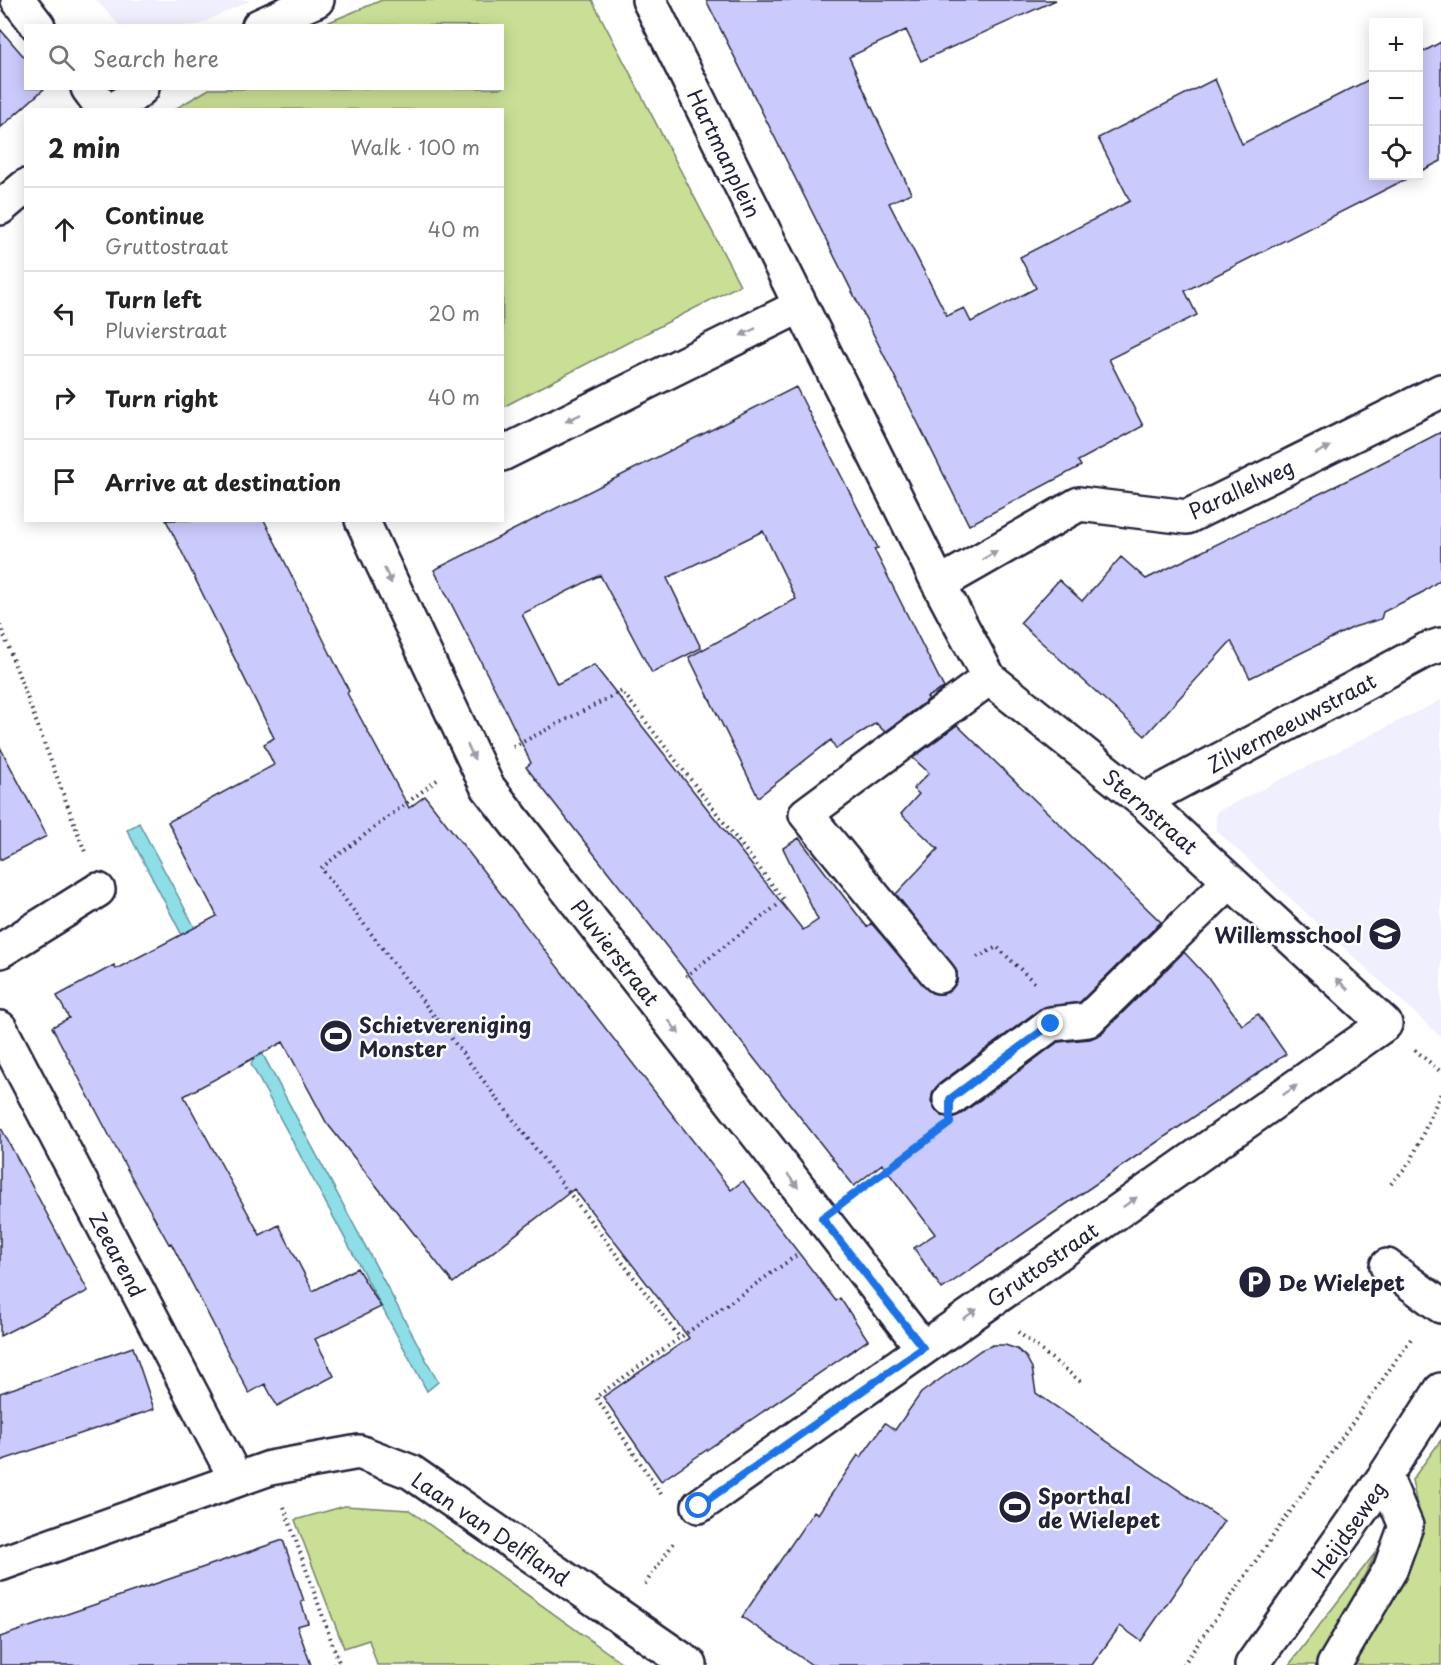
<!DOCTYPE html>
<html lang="en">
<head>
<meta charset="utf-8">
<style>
	:root { --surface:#fff; --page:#f2f2f2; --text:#222; --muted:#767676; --line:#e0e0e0 }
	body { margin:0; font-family:"Playpen Sans",sans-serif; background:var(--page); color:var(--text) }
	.controls { position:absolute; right:18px; top:18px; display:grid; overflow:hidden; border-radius:0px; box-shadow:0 3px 15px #0003 }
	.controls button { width:54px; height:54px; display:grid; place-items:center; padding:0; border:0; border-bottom:2px solid var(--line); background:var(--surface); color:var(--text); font:30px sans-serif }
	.stop { position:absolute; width:18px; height:18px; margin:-14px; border:4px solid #1a73e8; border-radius:50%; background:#fff }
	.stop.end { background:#1a73e8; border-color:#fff; box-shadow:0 2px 6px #0008 }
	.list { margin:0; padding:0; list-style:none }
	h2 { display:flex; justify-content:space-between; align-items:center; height:78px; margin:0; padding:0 24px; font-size:26px }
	h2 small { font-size:20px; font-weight:400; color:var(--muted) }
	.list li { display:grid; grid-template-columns:39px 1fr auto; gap:18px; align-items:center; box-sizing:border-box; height:84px; padding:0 24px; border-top:2px solid var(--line) }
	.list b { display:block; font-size:22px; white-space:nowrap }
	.list p { margin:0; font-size:20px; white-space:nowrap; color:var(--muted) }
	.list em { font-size:20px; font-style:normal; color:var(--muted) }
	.icon { flex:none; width:33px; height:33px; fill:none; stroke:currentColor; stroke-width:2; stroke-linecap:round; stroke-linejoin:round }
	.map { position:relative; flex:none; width:1441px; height:1665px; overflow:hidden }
	.search { position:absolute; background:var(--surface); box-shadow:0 3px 15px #0003; left:24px; top:24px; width:480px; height:66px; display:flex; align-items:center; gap:15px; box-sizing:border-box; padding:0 21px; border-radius:0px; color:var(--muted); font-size:22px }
	.panel { position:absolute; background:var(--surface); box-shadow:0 3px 15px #0003; left:24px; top:108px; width:480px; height:414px; border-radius:0px }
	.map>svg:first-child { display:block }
</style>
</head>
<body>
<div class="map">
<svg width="1441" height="1665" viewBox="0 0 1441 1665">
	<rect width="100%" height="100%" fill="#fff"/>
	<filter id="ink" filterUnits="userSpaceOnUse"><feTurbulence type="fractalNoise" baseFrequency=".0167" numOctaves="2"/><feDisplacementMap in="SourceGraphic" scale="12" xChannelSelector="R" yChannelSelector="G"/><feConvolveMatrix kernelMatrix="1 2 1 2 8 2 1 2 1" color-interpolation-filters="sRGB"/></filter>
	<g filter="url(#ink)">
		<path fill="#efeffe" d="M96 0H251L198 25 120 26Z
			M1441 700V1037L1217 831 1216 812Z"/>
		<path fill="#c9df95" stroke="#768068" stroke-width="1.5" d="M382 0H592L740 285 503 407 502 110 175 109 209 89 502 88V26L322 25Z
			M1441 1440V1665H1345L1421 1526 1412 1480Z
			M345 1506 409 1510 625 1665H377L369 1640 344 1648 295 1520Z
			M1378 1549 1318 1665H1289Z"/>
		<path fill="#8ddee6" stroke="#6293a2" stroke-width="1.5" d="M139 823 438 1382 427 1391 251 1064 254 1058 228 1023 127 830Z"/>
		<path fill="#cbcafc" stroke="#22223b" stroke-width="1.5" d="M706 0H1056L921 61 906 30 849 57 911 193 889 203 947 316 964 308 971 322 1036 288 1020 257 1130 201 1098 138 1215 79 1242 144 1374 77V176H1412L1185 291 1197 315 1109 359 1143 426 1078 461 1081 466 969 525Z
			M0 29 26 59V88H45L0 128Z
			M1441 42V161L1419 172V54Z
			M796 387 878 548 874 549 944 688 927 697 929 699 885 732 876 723 836 749 831 740 758 797 689 657 796 599 763 531 667 578 701 648 652 673 600 575 522 614 557 684 594 665 803 930 818 920 783 848 799 838 867 927 871 923 932 993 943 994 951 990 957 982V972L896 894 938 849 901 814 919 794 913 789 929 773 913 758 957 725 1161 922 1080 1002 1040 1009 939 1084 933 1091 931 1101 935 1110 942 1116 952 1118 961 1114 1058 1042 1090 1039 1101 1034 1184 952 1210 980 1242 1025 1258 1014 1286 1054 942 1289 914 1248 935 1234 882 1164 854 1186 526 767 531 763 502 703 434 570Z
			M1441 432V579L1423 592 1383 612 1381 619 1354 627 1250 678 1231 641 1145 736 1020 623 1059 580 1082 601 1121 557 1146 579 1364 472Z
			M166 520H264L349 691 347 693 409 808 425 796 731 1190 743 1181 836 1301 840 1298 868 1340 661 1481 603 1397 689 1338 574 1189 453 1283 326 1122 283 1042 184 1096 260 1235 279 1225 313 1291 357 1268 381 1307 315 1339 334 1376 277 1406 265 1384 249 1393 171 1243 169 1244 127 1169 52 1027 69 1018 57 996 114 965 116 969 217 916 168 822 274 765 264 744 274 738Z
			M0 747 47 836 0 860Z
			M0 1126 88 1291 0 1336Z
			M993 1345H1005L1017 1349 1026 1357 1032 1368 1036 1393 1224 1521 1141 1641 1120 1626 1092 1665H812L742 1617 814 1511 818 1514 858 1455 861 1457 885 1423 895 1430 921 1393 981 1350Z
			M133 1347 154 1409 0 1461V1393Z
			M283 1540 304 1601 301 1602 308 1623 297 1626 311 1665H0V1637Z"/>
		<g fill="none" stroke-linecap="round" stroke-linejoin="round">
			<defs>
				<path id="minor" d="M18 0 38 26
					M649 0 939 584 989 678 1143 801 1385 1024 699 1506
					M259 26 317 0
					M88 88 104 110
					M115 110 142 88
					M0 208 26 186
					M502 454 800 306
					M362 520 487 786 923 1348
					M939 584 1079 504 1187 517 1441 391
					M1143 801 1426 650 1441 645
					M0 951 98 890
					M939 976 806 814 989 678
					M0 1028 236 1479
					M950 1099 1051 1024 1088 1020 1230 881
					M1387 1266 1441 1306
					M0 1564 270 1468 359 1452 411 1472 690 1665
					M1252 1665 1385 1476 1441 1390
					M1334 1665 1390 1570 1406 1526 1385 1476"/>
			</defs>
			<use href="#minor" stroke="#22223b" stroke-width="38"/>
			<path stroke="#22223b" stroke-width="4" stroke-dasharray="1.5 4.5" stroke-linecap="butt" d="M0 625 85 852
				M513 747 622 691 784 900 686 976
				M437 780 321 868 680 1338
				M977 957 997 947 1036 984
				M1415 1050 1441 1072
				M1391 1184 1411 1161 1441 1093
				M856 1193 932 1136
				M1018 1332 1081 1382
				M661 1494 596 1397 797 1255
				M284 1507 340 1665
				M645 1584 675 1541
				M333 1665 339 1663
				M1183 1665 1413 1336"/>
			<use href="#minor" stroke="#fff" stroke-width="33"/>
		</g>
		<defs><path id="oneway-solid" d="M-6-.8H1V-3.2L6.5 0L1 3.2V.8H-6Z" transform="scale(1.5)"/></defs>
		<g fill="#9c9ca7">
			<use href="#oneway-solid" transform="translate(748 332) rotate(154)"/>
			<use href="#oneway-solid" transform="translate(573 418) rotate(154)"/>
			<use href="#oneway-solid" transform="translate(1323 450) rotate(-26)"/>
			<use href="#oneway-solid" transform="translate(990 555) rotate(-30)"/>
			<use href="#oneway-solid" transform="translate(388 576) rotate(65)"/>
			<use href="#oneway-solid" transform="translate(471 752) rotate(64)"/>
			<use href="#oneway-solid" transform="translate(1342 984) rotate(-137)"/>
			<use href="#oneway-solid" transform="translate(674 1027) rotate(52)"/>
			<use href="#oneway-solid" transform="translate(1290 1090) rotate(-35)"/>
			<use href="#oneway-solid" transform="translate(793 1181) rotate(52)"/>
			<use href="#oneway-solid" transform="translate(1130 1202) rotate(-35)"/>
			<use href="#oneway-solid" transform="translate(970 1314) rotate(-35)"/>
		</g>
	</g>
	<g fill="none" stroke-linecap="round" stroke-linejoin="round" filter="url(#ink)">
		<path stroke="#1a73e8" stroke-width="8" d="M699 1506 923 1348 822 1218 950 1123V1099L1051 1024"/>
	</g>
	<defs>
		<symbol id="school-disc" viewBox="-11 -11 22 22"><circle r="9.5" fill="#22223b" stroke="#fff"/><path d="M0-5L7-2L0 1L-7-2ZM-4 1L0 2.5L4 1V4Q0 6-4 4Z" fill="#fff"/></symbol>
		<symbol id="stadium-disc" viewBox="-11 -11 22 22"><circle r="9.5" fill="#22223b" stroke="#fff"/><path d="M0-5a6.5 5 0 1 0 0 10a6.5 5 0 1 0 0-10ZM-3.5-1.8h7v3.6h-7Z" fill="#fff"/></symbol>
		<symbol id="parking-disc" viewBox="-11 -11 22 22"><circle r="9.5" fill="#22223b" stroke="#fff"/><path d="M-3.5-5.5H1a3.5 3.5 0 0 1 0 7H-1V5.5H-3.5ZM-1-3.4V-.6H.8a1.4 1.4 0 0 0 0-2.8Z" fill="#fff"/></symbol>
	</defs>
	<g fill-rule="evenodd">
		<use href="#school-disc" x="1366" y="915" width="38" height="38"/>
		<use href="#stadium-disc" x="317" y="1017" width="38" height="38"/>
		<use href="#parking-disc" x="1236" y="1263" width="38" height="38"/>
		<use href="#stadium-disc" x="996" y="1488" width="38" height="38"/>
	</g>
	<g text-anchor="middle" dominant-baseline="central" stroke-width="5" stroke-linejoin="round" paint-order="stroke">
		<g font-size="21" fill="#22223b" stroke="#fff">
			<text transform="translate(725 153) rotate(64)">Hartmanplein</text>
			<text transform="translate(1241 488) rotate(-25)">Parallelweg</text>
			<text transform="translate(1291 722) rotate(-28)">Zilvermeeuwstraat</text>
			<text transform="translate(1151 811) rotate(41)">Sternstraat</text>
			<text transform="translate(616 952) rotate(52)">Pluvierstraat</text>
			<text transform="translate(118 1254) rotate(62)">Zeearend</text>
			<text transform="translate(1042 1264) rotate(-35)">Gruttostraat</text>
			<text transform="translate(491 1528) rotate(34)">Laan van Delfland</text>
			<text transform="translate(1348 1529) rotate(-55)">Heijdseweg</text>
		</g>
		<g font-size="21" font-weight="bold" fill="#22223b" stroke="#fff" text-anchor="start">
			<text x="1362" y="934" text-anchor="end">Willemsschool</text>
			<text x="359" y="1024">Schietvereniging<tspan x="359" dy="24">Monster</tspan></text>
			<text x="1278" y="1282">De Wielepet</text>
			<text x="1038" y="1495">Sporthal<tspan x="1038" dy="24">de Wielepet</tspan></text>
		</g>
	</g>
</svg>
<div class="controls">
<button>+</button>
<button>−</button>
<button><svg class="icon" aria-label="locate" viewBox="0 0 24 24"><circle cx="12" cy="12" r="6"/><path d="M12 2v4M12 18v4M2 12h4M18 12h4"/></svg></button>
</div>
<div class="stop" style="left:699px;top:1506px"></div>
<div class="stop end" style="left:1051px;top:1024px"></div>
<div class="search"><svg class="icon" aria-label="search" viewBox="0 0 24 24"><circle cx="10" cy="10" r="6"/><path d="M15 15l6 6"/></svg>Search here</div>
<section class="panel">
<h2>2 min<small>Walk · 100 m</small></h2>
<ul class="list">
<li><svg class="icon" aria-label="ahead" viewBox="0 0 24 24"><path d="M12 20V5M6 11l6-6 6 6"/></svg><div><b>Continue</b><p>Gruttostraat</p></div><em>40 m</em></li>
<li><svg class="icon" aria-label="left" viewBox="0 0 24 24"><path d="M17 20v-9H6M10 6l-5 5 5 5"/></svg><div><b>Turn left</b><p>Pluvierstraat</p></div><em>20 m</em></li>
<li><svg class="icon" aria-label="right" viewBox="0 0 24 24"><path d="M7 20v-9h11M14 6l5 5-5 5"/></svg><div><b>Turn right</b></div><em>40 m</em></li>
<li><svg class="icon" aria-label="arrive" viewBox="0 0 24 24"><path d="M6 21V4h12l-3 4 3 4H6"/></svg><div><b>Arrive at destination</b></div></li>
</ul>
</section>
</div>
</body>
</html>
